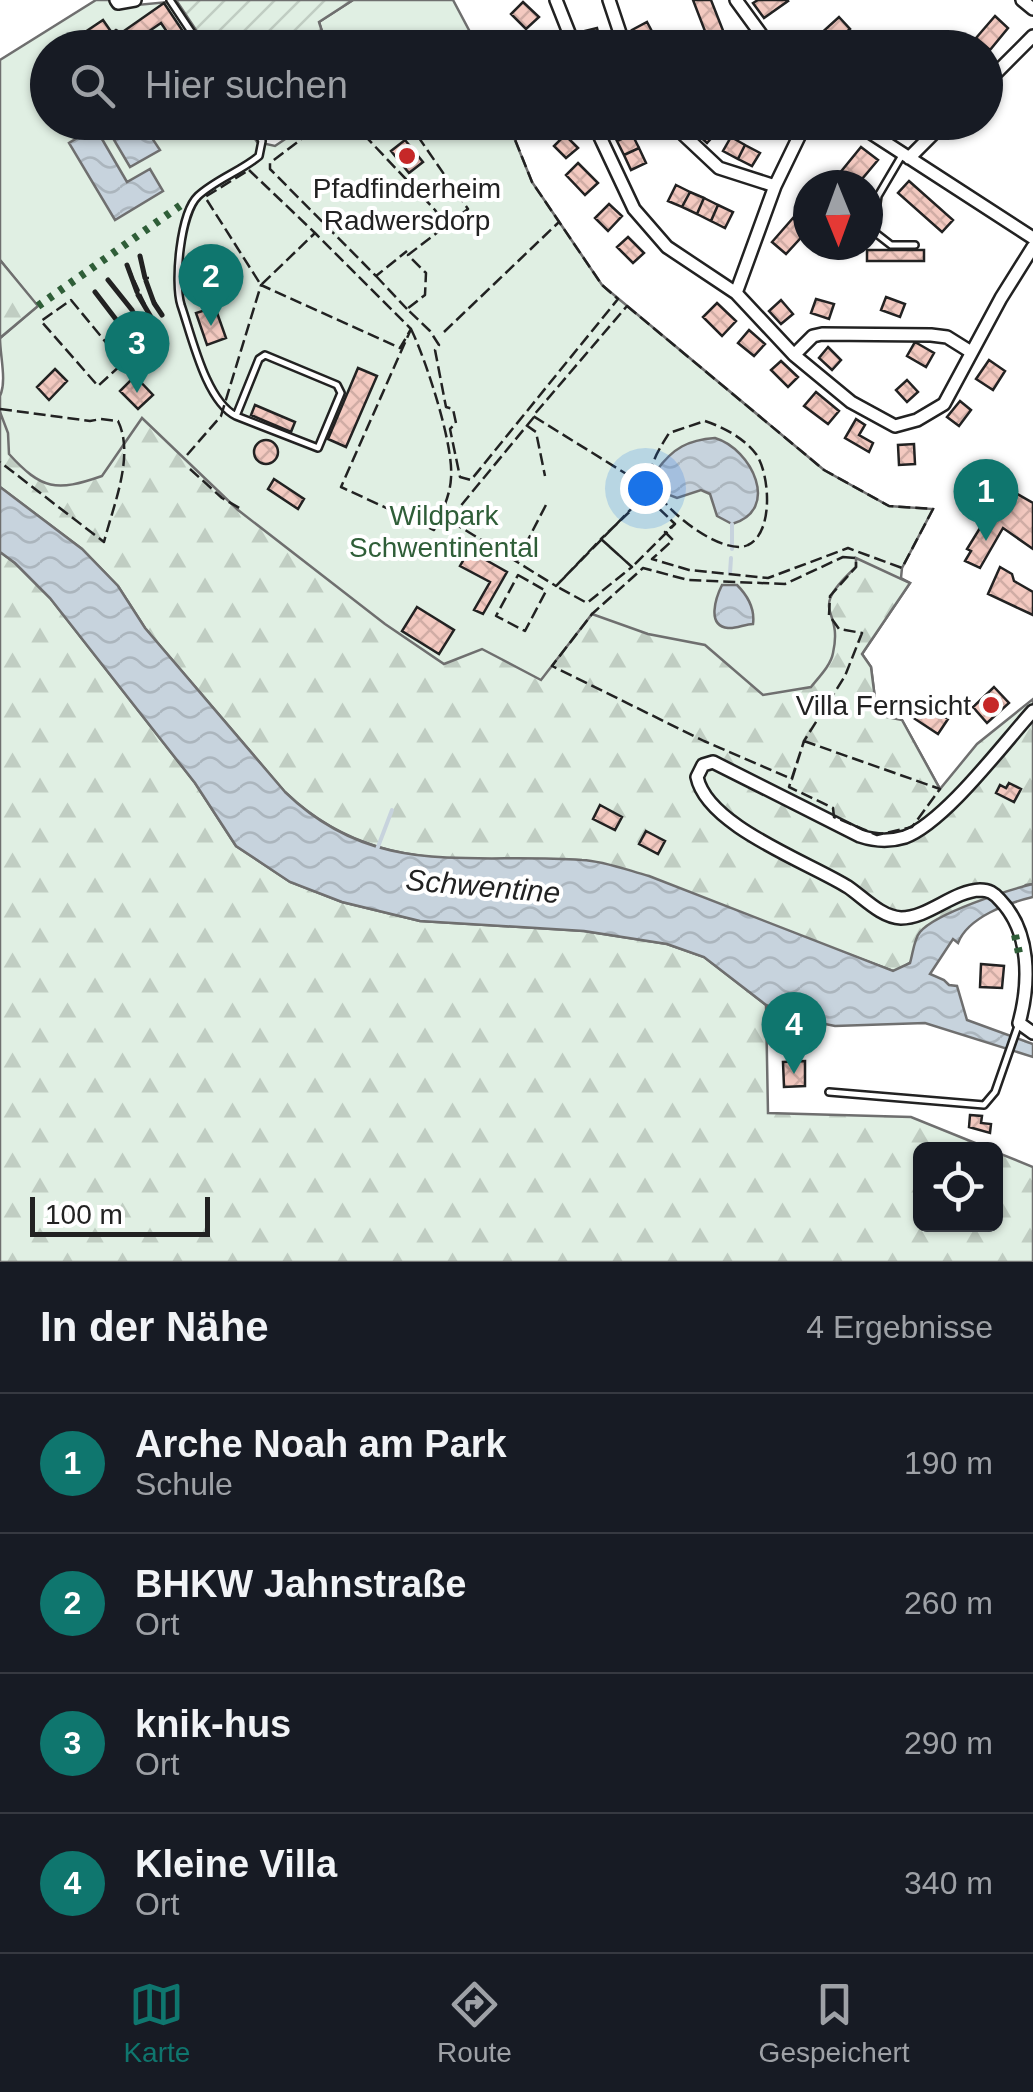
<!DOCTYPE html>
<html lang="de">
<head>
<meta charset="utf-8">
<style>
	:root { --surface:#171b24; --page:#242831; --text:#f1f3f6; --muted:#9ea1a6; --line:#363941; --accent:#0f766e }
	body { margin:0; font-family:Arial,sans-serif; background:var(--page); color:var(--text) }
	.controls { position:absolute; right:30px; bottom:30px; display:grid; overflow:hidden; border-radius:15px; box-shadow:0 2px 8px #0004 }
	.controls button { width:90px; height:90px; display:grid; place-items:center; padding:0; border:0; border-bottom:2px solid var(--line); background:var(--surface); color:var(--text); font:50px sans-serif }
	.compass { position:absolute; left:793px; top:170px; width:90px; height:90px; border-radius:50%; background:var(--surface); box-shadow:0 2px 8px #0004; rotate:179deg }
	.scale { position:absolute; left:30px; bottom:25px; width:180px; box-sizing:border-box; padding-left:10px; border:5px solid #222; border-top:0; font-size:28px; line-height:35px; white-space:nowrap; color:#222; -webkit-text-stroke:8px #fff; paint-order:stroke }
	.you { position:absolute; left:645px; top:488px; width:35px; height:35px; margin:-25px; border:8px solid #fff; border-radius:50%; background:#1a73e8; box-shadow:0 0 0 15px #1a73e833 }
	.badge { display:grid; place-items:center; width:65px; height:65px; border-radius:50%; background:var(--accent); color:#fff; font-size:32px; font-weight:700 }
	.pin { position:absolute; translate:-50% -82px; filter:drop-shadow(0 2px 5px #0008) }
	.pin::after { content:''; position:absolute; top:52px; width:35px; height:30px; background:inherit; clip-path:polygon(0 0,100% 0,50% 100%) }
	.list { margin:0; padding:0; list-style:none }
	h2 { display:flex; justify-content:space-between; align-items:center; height:130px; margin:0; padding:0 40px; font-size:42px }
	h2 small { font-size:32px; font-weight:400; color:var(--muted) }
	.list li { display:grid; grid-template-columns:65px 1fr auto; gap:30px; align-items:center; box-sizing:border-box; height:140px; padding:0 40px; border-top:2px solid var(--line) }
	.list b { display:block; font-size:38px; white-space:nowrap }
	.list p { margin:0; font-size:32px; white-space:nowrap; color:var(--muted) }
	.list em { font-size:32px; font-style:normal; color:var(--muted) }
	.icon { flex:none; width:55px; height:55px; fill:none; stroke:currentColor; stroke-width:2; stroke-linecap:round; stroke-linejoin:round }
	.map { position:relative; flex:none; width:1033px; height:1262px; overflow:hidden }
	.search { position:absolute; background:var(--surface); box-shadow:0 2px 8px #0004; left:30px; right:30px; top:30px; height:110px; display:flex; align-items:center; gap:25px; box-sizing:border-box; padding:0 35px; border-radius:55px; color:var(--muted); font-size:38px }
	.sheet { height:690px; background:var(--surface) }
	nav { display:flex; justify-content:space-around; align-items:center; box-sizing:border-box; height:140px; border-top:2px solid var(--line); background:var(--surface); font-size:28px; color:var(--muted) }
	nav a { display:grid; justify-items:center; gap:5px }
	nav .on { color:var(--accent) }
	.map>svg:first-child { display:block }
</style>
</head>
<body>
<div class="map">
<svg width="1033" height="1262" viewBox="0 0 1033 1262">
	<defs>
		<pattern id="forest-firs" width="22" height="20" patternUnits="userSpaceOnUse" patternTransform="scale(2.5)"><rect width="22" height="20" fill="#e0efe3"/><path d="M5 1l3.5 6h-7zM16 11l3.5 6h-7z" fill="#c0cdc2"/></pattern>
		<pattern id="garden-furrows" width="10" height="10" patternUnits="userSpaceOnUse" patternTransform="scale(2.5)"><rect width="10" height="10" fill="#e0efe3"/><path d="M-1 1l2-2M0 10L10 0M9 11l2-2" fill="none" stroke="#c0cdc2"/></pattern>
		<pattern id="water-waves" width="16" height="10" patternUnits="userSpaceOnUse" patternTransform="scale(2.5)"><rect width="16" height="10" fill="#c7d3dd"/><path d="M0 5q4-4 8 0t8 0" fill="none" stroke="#abb5bd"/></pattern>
		<pattern id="building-cross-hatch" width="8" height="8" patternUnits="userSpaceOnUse" patternTransform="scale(2.5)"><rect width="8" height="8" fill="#f3c9c0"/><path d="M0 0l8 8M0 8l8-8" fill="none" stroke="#d0aca5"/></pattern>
	</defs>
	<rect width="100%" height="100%" fill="#fff"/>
	<path fill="#e0efe3" stroke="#6f6f6f" stroke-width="2.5" d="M96 0H111L116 7 168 2 197 47 48 48V122L245 123 257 142 275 146 309 123H508L532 182 602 285 824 470 889 506 933 509 902 568 901 578 910 583 862 654 871 667 877 715 902 720 940 789 118 586 82 549 0 487V396C7 381 0 356 0 338L37 306 0 260V60Z
		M353 0H453L478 47H327L319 22Z"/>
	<path fill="url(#forest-firs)" stroke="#6f6f6f" stroke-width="2.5" d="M0 260 38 306 0 338Z
		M0 412 8 433 9 454C42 490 56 492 102 476L142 418 238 510 385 624 444 664 482 649 541 680 592 614 648 634 705 645 763 695 811 687C819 677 831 665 833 653 844 605 805 614 856 567V558L910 583 862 654 871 667 877 715 902 720 940 789 977 744 1033 699V884L1026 885 899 970 893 971 614 867C573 857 533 860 491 860 411 860 344 849 285 792L145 628 118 586 82 549 0 487Z
		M0 552 15 563 50 598 195 783 236 846 290 882 342 902 420 921 584 931 667 944 704 957 766 1005 768 1113 911 1117 990 1149 920 1150V1224H996V1152L1033 1167V1262H0Z"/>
	<path fill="url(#garden-furrows)" stroke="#6f6f6f" stroke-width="2.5" d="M176 0H353L319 22 327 47 208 48Z"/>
	<path fill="url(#water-waves)" stroke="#6f6f6f" stroke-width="2.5" d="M104 123H142L160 150 130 167Z
		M95 127 127 182 150 169 163 191 115 220 69 143Z
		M715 438C752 449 781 510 732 524L717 516 710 494 701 490 677 498 667 494 657 470C673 448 688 440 715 438Z
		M0 487 82 549 118 586 145 628 285 792C376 880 469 852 582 860 604 861 627 870 649 876L893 971 910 963C913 953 914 939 920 932 936 913 1008 890 1033 884V897C1008 903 968 917 958 943L953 939 930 974 944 980 949 985 957 986 967 1020 1033 1044V1057L925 1023 835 1026 800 1019 766 1005 704 957 667 944 584 931 420 921 342 902 290 882 236 846 195 783 50 598 15 563 0 552Z
		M722 585H737C748 596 755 609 753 624 745 624 736 629 728 628 706 626 716 597 722 585Z"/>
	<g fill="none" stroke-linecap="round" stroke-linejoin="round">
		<path stroke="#c7d3dd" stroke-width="4" d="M732 549V524
			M730 573 731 558
			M376 852 392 810"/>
	</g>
	<path fill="url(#building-cross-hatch)" stroke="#222" stroke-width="2.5" d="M693 0H711L724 33 708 39Z
		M758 0H787L788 1 764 18 753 3Z
		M523 2 539 17 526 29 511 14Z
		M164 3 194 48H178L161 23 129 45 121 33Z
		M995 16 1008 28 990 50 976 38Z
		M839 17 850 29 828 48 818 36Z
		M103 20 112 33 116 30 121 33 129 48H87L79 36Z
		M647 22 655 37 640 45 632 30Z
		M597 28 601 43 584 47 581 32Z
		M620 122H627L632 134 617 141 610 127Z
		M703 122 718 131 707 143 695 132Z
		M632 134 639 148 624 155 617 141Z
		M565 135 578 148 566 158 554 146Z
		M731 137 745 145 738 159 723 151Z
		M405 140 423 162 409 173 391 151Z
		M745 145 760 153 752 166 738 159Z
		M861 147 878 160 857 185H830Z
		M639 148 646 163 631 170 624 155Z
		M578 163 598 183 585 195 566 175Z
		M909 181 953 220 942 232 898 193Z
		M676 185 690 192 682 207 668 201Z
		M690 192 704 198 697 214 682 207Z
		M704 198 718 205 711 221 697 214Z
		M609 204 622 216 608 231 595 218Z
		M718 205 733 212 725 228 711 221Z
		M793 218 807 231 786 254 772 242Z
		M628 237 644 253 633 263 617 247Z
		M867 250H924V261H867Z
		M886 297 905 304 900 317 881 310Z
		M816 299 834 304 829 319 811 313Z
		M781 300 793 314 781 324 769 311Z
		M717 303 736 321 722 336 703 317Z
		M215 307 226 338 207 345 196 313Z
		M749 330 765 344 754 356 738 343Z
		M126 335 136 348 123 358 113 345Z
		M915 342 934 353 926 367 907 356Z
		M828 347 841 360 832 370 819 358Z
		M989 360 1005 371 993 390 976 379Z
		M781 361 798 377 788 387 771 370Z
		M358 368 377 376 346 447 328 439Z
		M55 369 67 381 49 400 37 387Z
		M135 376 153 395 138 409 120 391Z
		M907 380 918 392 907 402 896 390Z
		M816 392 839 411 828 424 804 406Z
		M960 401 971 410 959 426 947 417Z
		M255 405 295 422 291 432 251 415Z
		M856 419 865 425 859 435 873 443 869 452 845 438Z
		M254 452a12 12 0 1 1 24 0a12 12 0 1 1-24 0Z
		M914 444 915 464 899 465 898 445Z
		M274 479 304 499 298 509 268 489Z
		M1007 488 1033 503V549L1003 528 980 568 965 561 971 551 967 549 988 515 994 519 1004 502 1000 500Z
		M463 547 507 572 483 614 474 610 490 582 460 566 464 559 458 556Z
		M1000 567 1012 574 1014 581 1033 592V615L988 594Z
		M417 607 454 630 439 654 402 631Z
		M994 687 1009 703 987 723 973 707Z
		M922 702 948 719 938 734 912 717Z
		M1009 783 1021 789 1014 802 996 793 1000 785 1006 788Z
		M600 805 622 817 615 830 593 819Z
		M646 831 665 841 658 854 639 844Z
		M981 964 1004 966 1002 988 980 987Z
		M805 1061V1086L784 1087 783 1062Z
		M970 1115 982 1116 981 1123 991 1124 990 1133 969 1127Z"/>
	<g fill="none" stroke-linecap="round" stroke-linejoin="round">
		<defs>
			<path id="service" d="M170 0 202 48
				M901 157 878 196 873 231 891 245H915
				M236 416 259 359 265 355 337 385 341 393 318 448 236 416C206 401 192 337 181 305 174 283 180 213 198 196 215 180 241 171 259 156L262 141 252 122
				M829 1092 984 1105 995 1092 1018 1026"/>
			<path id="minor" d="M116 0 118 3 135 0
				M556 0 575 48
				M609 0 625 48
				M736 0 771 48
				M1022 0 1033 9
				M986 83 1033 36
				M593 122 634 209 667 247 736 293 794 355 851 402 895 426 917 420 944 404 1001 298 1033 247
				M670 122 719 168 775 186
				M854 122 1033 238
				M909 158 945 122
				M736 293 775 186 806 122
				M794 355 813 336 822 334 931 335 947 337 971 352
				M1033 711C1003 744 945 822 905 837 889 842 875 841 860 836L713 762 703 765 697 777C707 826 808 862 848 887 864 898 881 917 901 918 928 918 953 891 980 890 989 890 994 893 1000 900 1031 932 1030 983 1019 1023L1033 1033"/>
		</defs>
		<use href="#service" stroke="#222" stroke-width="10"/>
		<use href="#minor" stroke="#222" stroke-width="16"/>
		<use href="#service" stroke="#fff" stroke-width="5"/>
		<use href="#minor" stroke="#fff" stroke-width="11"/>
		<path stroke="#2f5e38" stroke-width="8" stroke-dasharray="5 8" stroke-linecap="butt" d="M38 306 184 203
			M1015 935 1019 953 1016 954"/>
		<path stroke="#222" stroke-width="2.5" stroke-dasharray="12 5" stroke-linecap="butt" d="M324 122 270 163V169L376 276 407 251
			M352 122 435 210 443 221 438 225
			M408 122 468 209 408 255 426 273 425 295 407 309 430 331 439 345 435 350 446 407 453 409 456 423 450 429 460 477 471 480 618 299 602 285 532 182 508 122
			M249 170 315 233 261 285 205 197Z
			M140 256 145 278H149
			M127 265 139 291
			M376 276 407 309
			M150 293 162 315
			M140 294 151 317
			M71 300 123 363 98 386 41 321Z
			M627 306 824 470 889 506 933 509 902 568 848 548 768 578 689 570 652 559 673 540 665 532 675 524 646 496 637 503 628 475 533 416Z
			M411 329C426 360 454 445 451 478 450 497 441 513 434 530L341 487Z
			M444 332 559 222
			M0 409 90 421 101 419 118 421C135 456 113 506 104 542L0 462
			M534 417 449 520 556 586 601 539
			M705 421C723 427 744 438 756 454 770 474 774 533 748 545 722 558 650 502 651 475 651 460 662 445 669 433Z
			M526 425 536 432 545 476
			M187 455 221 416 261 285 400 348 411 329 315 233
			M190 469 222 498 241 509
			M646 496 675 524 632 567 601 539Z
			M601 539 632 567 587 603 556 586 637 503 636 498
			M843 557 856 558V567L830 596 829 615 839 629 862 633 845 676 804 741 792 779 704 741 552 666 592 614 643 568 688 580 785 584Z
			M517 561 548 501
			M518 575 546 591 525 631 496 616Z
			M804 741 940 789 912 827 877 835 834 817 833 808 789 787Z"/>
		<path stroke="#222" stroke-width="5" d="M140 256 145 278
			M127 265 137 292
			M108 280 132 310
			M146 281 154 303 162 315
			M95 292 118 322
			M138 295 151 317
			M133 312 141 323"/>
	</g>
	<g fill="#c62828" stroke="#fff" stroke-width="4">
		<circle cx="407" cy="156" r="10"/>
		<circle cx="991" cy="705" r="10"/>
	</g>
	<g text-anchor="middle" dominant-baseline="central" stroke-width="8" stroke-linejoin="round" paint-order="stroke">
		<g font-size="28" fill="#222" stroke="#fff">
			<text x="407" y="188">Pfadfinderheim<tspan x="407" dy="32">Radwersdorp</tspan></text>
			<text x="971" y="705" text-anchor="end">Villa Fernsicht</text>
		</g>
		<g font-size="28" fill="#2f5e38" stroke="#fff">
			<text x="444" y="515">Wildpark<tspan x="444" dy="32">Schwentinental</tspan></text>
		</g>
		<g font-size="30" font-style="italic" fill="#222" stroke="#fff">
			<text transform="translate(483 886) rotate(5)">Schwentine</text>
		</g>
	</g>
</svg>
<div class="controls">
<button><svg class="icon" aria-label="locate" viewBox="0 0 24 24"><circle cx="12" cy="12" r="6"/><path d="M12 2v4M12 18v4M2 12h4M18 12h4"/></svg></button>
</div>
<svg class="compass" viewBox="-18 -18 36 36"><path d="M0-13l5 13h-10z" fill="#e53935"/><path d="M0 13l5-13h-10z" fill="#9ea1a6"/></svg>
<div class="scale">100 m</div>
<div class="you"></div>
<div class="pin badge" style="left:986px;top:541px">1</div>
<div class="pin badge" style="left:211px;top:326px">2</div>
<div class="pin badge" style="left:137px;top:393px">3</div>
<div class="pin badge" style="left:794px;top:1074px">4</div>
<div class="search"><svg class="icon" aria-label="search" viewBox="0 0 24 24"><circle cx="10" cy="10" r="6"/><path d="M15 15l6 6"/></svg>Hier suchen</div>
</div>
<section class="sheet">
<h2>In der Nähe<small>4 Ergebnisse</small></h2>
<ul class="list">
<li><span class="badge">1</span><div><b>Arche Noah am Park</b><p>Schule</p></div><em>190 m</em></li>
<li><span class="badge">2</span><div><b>BHKW Jahnstraße</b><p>Ort</p></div><em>260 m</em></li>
<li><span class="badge">3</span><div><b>knik-hus</b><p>Ort</p></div><em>290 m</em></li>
<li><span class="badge">4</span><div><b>Kleine Villa</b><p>Ort</p></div><em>340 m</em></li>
</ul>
</section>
<nav>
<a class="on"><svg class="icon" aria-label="map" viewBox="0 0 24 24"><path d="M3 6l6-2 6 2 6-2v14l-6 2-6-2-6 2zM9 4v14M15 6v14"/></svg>Karte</a>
<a><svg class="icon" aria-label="directions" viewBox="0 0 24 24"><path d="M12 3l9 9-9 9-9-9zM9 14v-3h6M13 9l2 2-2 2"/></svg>Route</a>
<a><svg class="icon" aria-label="saved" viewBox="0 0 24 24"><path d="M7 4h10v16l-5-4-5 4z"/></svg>Gespeichert</a>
</nav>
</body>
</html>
